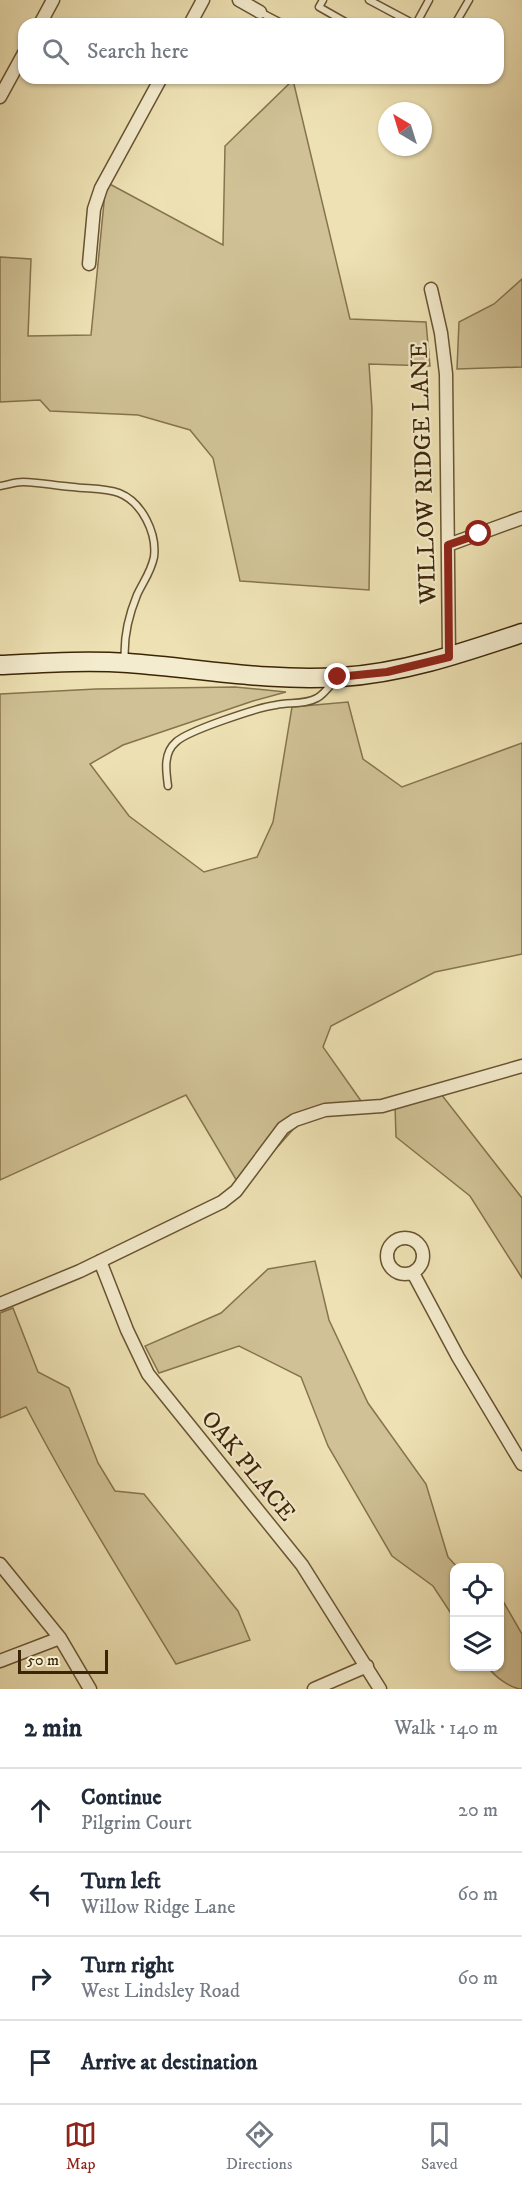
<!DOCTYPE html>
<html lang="en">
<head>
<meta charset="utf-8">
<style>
	:root { --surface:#fff; --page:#f6f6f7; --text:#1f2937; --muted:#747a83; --line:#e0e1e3; --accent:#8f2418 }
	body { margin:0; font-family:"IM FELL DW Pica",serif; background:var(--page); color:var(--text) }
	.controls { position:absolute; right:18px; bottom:18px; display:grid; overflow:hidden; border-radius:12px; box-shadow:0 2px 4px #0004 }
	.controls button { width:54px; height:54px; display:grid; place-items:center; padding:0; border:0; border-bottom:2px solid var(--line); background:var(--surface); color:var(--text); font:30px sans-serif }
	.compass { position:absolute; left:378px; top:102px; width:54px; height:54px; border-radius:50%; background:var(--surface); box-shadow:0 2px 4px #0004; rotate:322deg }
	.scale { position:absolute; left:18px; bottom:15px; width:90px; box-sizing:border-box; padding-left:6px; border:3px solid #3c2506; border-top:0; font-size:16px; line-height:21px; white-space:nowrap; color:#3c2506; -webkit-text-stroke:4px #f4ecce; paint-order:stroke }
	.stop { position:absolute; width:18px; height:18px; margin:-14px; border:4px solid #8f2418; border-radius:50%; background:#fff }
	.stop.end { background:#8f2418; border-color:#fff; box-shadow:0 2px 6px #0008 }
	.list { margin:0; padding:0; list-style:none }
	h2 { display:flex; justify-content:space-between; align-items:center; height:78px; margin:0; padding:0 24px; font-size:26px }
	h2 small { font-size:20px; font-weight:400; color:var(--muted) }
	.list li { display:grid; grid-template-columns:39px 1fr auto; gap:18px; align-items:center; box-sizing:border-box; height:84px; padding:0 24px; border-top:2px solid var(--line) }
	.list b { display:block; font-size:22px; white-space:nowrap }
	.list p { margin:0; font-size:20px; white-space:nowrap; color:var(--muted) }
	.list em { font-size:20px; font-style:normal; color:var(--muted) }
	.icon { flex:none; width:33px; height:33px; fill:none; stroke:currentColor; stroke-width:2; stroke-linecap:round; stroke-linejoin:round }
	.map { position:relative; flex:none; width:522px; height:1689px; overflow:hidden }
	.search { position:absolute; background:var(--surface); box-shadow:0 2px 4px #0004; left:18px; right:18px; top:18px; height:66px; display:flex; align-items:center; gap:15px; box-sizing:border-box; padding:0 21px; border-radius:18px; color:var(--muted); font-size:22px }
	.sheet { height:414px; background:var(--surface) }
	nav { display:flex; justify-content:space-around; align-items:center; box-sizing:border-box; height:84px; border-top:2px solid var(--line); background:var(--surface); font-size:16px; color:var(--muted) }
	nav a { display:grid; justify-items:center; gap:3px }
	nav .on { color:var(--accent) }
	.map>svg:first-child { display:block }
</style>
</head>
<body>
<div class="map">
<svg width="522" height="1689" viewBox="0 0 522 1689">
	<rect width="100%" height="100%" fill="#eee2b4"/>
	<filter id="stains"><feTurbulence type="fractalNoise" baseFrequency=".00333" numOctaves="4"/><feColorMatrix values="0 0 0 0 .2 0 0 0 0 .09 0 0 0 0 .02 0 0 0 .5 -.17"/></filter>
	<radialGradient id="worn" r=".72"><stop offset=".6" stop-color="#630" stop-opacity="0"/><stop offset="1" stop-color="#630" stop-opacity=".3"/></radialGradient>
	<path fill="#d0c296" stroke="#86744e" stroke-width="1.5" d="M293 80 350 319 426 322 430 366 369 364 372 409 369 590 240 581 213 458 190 430 138 415 50 411 40 400 0 402V257L31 259 28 336 91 335 106 182 223 245 225 146Z
		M522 279V367L457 369 459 322 494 304Z
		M235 687 286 692 253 701 123 745 90 764 129 816 204 872 257 857 273 822 292 707 348 702 363 759 402 787 522 743V954L435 972 331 1026 323 1047 366 1108 305 1116 241 1188 186 1095 0 1180V694L96 689Z
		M441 1094 522 1198V1278L470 1196 396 1137 395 1106Z
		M315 1261 329 1320 368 1403 426 1484 448 1557 457 1567 454 1568V1618L433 1586 392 1556 328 1446 301 1377 239 1346 159 1373 145 1346 221 1313 268 1269Z
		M13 1308 38 1372 69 1388 98 1463 115 1491 144 1494 238 1611 250 1640 176 1664C124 1579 72 1495 26 1407L0 1418V1313Z
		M500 1596 522 1634V1689C511 1689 494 1676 488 1667L500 1666Z"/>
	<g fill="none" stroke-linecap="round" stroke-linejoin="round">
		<defs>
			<path id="lane" d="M323 0 319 7 349 24
				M369 0 414 24
				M260 12 283 24
				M416 24 429 0
				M455 24 469 0
				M0 486C7 485 15 482 23 482 39 482 56 486 73 487 87 489 105 488 119 493 142 502 157 533 154 557 151 572 143 582 137 595 128 617 123 638 125 662
				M168 786C166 771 163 753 176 742 187 731 259 707 276 705 289 702 305 705 317 698 323 695 329 687 333 682"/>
			<path id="street" d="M239 0 260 12
				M40 24 53 0
				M190 24 203 0
				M0 97 24 53
				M89 264 94 209 101 188 161 78
				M431 289 441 333 446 374 449 657
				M448 545 522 518
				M387 1256a18 18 0 1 1 36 0a18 18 0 1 1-36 0Z
				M100 1261 127 1330 148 1374 302 1565 380 1689
				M413 1273 458 1357 522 1464
				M0 1304 80 1271 222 1202 236 1191 283 1128 295 1120 325 1110 382 1106 522 1066
				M0 1564 60 1638 90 1689
				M0 1661 60 1638
				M314 1689 367 1666"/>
			<path id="secondary" d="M0 665C42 663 85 660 128 663 198 668 270 682 341 677 404 673 462 653 522 633"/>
		</defs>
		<use href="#lane" stroke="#685432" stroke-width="9"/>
		<use href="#street" stroke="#685432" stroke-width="15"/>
		<use href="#secondary" stroke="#3c2506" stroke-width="21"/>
		<use href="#lane" stroke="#f4ecce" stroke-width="6"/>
		<use href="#street" stroke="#f4ecce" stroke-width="12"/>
		<use href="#secondary" stroke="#f4ecce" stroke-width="18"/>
	</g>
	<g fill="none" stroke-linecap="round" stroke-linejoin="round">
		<path stroke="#8f2418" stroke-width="8" d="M338 677 387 672 449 657 448 545 479 534"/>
	</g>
	<g text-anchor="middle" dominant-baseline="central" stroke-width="4.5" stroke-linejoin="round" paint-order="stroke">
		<g font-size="24" fill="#3c2506" stroke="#f4ecce">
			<text transform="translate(424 473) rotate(-92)">WILLOW RIDGE LANE</text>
			<text transform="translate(248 1466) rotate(51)">OAK PLACE</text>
		</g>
	</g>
	<rect width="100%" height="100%" filter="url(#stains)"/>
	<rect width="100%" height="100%" fill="url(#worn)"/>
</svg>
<div class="controls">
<button><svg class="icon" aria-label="locate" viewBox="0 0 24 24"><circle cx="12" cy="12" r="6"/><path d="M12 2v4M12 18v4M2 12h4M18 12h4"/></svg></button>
<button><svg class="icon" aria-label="layers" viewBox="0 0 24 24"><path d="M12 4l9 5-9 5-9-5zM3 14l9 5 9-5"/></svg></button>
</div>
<svg class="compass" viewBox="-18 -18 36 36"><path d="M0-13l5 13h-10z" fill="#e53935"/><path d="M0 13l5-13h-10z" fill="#747a83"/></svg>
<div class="scale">50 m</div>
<div class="stop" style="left:479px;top:534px"></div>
<div class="stop end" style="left:338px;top:677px"></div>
<div class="search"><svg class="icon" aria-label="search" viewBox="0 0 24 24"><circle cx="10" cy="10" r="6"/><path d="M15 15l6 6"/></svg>Search here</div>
</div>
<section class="sheet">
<h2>2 min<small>Walk · 140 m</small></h2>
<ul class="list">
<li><svg class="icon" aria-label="ahead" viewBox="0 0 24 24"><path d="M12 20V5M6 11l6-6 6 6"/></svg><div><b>Continue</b><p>Pilgrim Court</p></div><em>20 m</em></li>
<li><svg class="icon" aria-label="left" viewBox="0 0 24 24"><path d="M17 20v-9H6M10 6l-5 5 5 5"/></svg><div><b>Turn left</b><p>Willow Ridge Lane</p></div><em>60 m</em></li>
<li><svg class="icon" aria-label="right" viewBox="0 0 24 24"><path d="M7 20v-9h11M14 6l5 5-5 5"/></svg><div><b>Turn right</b><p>West Lindsley Road</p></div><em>60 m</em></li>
<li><svg class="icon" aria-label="arrive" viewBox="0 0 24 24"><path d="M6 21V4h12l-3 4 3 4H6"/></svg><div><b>Arrive at destination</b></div></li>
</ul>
</section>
<nav>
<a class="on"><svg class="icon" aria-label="map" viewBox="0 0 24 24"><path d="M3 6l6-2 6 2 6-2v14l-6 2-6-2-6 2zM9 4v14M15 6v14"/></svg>Map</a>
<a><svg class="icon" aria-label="directions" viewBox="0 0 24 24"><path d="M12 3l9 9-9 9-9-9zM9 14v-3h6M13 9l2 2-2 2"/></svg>Directions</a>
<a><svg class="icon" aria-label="saved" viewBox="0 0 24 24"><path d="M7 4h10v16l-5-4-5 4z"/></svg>Saved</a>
</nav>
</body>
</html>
